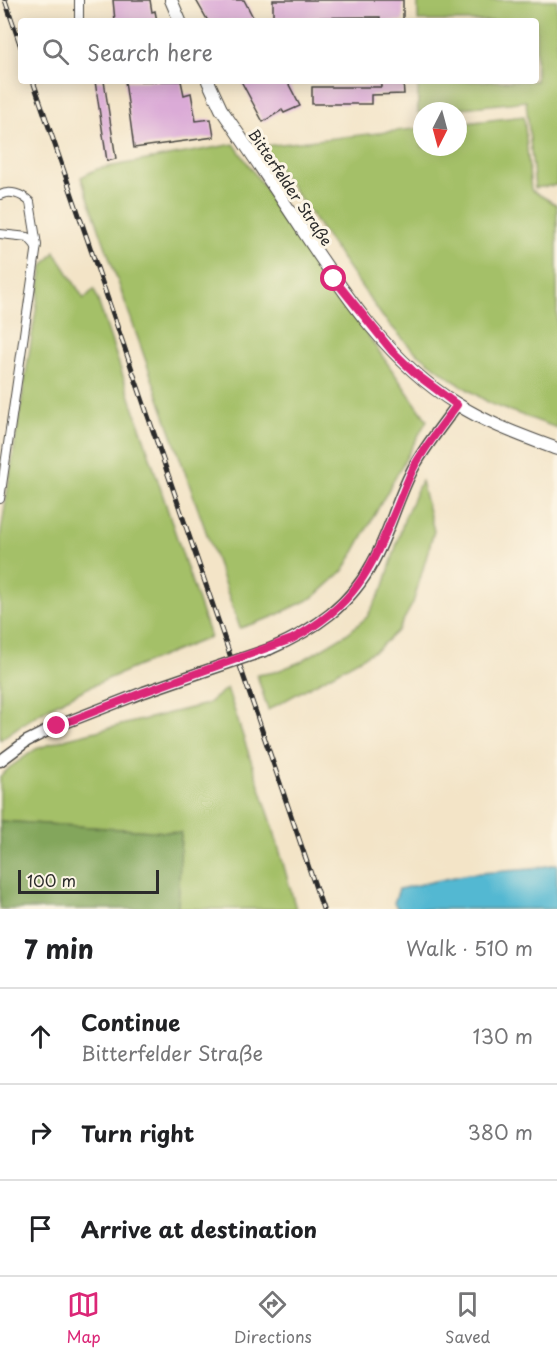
<!DOCTYPE html>
<html lang="en">
<head>
<meta charset="utf-8">
<style>
	:root { --surface:#fff; --page:#f6f6f6; --text:#202124; --muted:#757577; --line:#e0e0e0; --accent:#db2777 }
	body { margin:0; font-family:"Playpen Sans",sans-serif; background:var(--page); color:var(--text) }
	.compass { position:absolute; left:413px; top:102px; width:54px; height:54px; border-radius:50%; background:var(--surface); box-shadow:0 3px 15px #0003; rotate:186deg }
	.scale { position:absolute; left:18px; bottom:15px; width:141px; box-sizing:border-box; padding-left:6px; border:3px solid #2b2b2b; border-top:0; font-size:16px; line-height:21px; white-space:nowrap; color:#2b2b2b; -webkit-text-stroke:4px #fcf5e5; paint-order:stroke }
	.stop { position:absolute; width:18px; height:18px; margin:-14px; border:4px solid #db2777; border-radius:50%; background:#fff }
	.stop.end { background:#db2777; border-color:#fff; box-shadow:0 2px 6px #0008 }
	.list { margin:0; padding:0; list-style:none }
	h2 { display:flex; justify-content:space-between; align-items:center; height:78px; margin:0; padding:0 24px; font-size:26px }
	h2 small { font-size:20px; font-weight:400; color:var(--muted) }
	.list li { display:grid; grid-template-columns:39px 1fr auto; gap:18px; align-items:center; box-sizing:border-box; height:96px; padding:0 24px; border-top:2px solid var(--line) }
	.list b { display:block; font-size:22px; white-space:nowrap }
	.list p { margin:0; font-size:20px; white-space:nowrap; color:var(--muted) }
	.list em { font-size:20px; font-style:normal; color:var(--muted) }
	.icon { flex:none; width:33px; height:33px; fill:none; stroke:currentColor; stroke-width:2; stroke-linecap:round; stroke-linejoin:round }
	.map { position:relative; flex:none; width:557px; height:909px; overflow:hidden }
	.search { position:absolute; background:var(--surface); box-shadow:0 3px 15px #0003; left:18px; right:18px; top:18px; height:66px; display:flex; align-items:center; gap:15px; box-sizing:border-box; padding:0 21px; border-radius:6px; color:var(--muted); font-size:22px }
	.sheet { height:366px; background:var(--surface) }
	nav { display:flex; justify-content:space-around; align-items:center; box-sizing:border-box; height:84px; border-top:2px solid var(--line); background:var(--surface); font-size:16px; color:var(--muted) }
	nav a { display:grid; justify-items:center; gap:3px }
	nav .on { color:var(--accent) }
	.map>svg:first-child { display:block }
</style>
</head>
<body>
<div class="map">
<svg width="557" height="909" viewBox="0 0 557 909">
	<rect width="100%" height="100%" fill="#fcf5e5"/>
	<filter id="ink" filterUnits="userSpaceOnUse"><feTurbulence type="fractalNoise" baseFrequency=".0167" numOctaves="2"/><feDisplacementMap in="SourceGraphic" scale="12" xChannelSelector="R" yChannelSelector="G"/><feConvolveMatrix kernelMatrix="1 2 1 2 8 2 1 2 1" color-interpolation-filters="sRGB"/></filter>
	<filter id="wash" filterUnits="userSpaceOnUse"><feTurbulence type="fractalNoise" baseFrequency=".008" numOctaves="4" result="noise"/><feDisplacementMap in="SourceGraphic" scale="24" xChannelSelector="R" yChannelSelector="G"/><feGaussianBlur stdDeviation="1.35" result="paint"/><feColorMatrix in="noise" values="0 0 0 0 0 0 0 0 0 0 0 0 0 0 0 0 0 1.4 0 .05"/><feComposite in="paint" operator="in"/></filter>
	<g filter="url(#wash)">
		<rect width="100%" height="100%" fill="#f3e4c7"/>
		<path fill="#a4c067" stroke="#687649" stroke-width="1.5" d="M418 0H557V185L535 188 526 101 418 113V81H536V21H418Z
			M524 116 531 190 557 205V428L491 404 454 381 412 349 382 316 263 146 422 128V147H458V124Z
			M234 144 427 420 344 570 314 597 270 618 240 628 81 177 97 169Z
			M55 252 84 299 94 289 210 637C138 667 62 692 0 740V538L43 266Z
			M421 481 434 531 413 603 398 630 378 649 268 710 257 675 275 672 300 662 348 633 367 617 384 586 405 517Z
			M227 688 272 824 296 909H178L181 833 0 821V777L9 768 36 749 68 738 207 704Z"/>
		<path fill="#83a65c" stroke="#576844" stroke-width="1.5" d="M0 821 181 833 178 909H0Z"/>
		<path fill="#53b8d2" stroke="#3f727e" stroke-width="1.5" d="M557 864V909H398L394 903 399 889 468 874 531 869Z"/>
		<g id="blocks">
			<path fill="#dbabd7" d="M113 0H150L152 12 155 11 157 21H115Z
				M196 0H244L255 21H208Z
				M273 0H403V21H380V17L273 18Z
				M95 81H104L116 159 107 161Z
				M125 81H181L184 95 191 93 196 121 211 119 214 137 134 148Z
				M241 81H287L300 106 284 113 282 110 263 122Z
				M381 81H403L404 94 371 95V104H312V87H381Z"/>
		</g>
	</g>
	<g filter="url(#ink)">
		<use href="#blocks" fill-opacity="0" stroke="#494742" stroke-width="1.5"/>
		<g fill="none" stroke-linecap="round" stroke-linejoin="round">
			<defs>
				<path id="minor" d="M79 0V21
					M0 195C10 190 22 194 30 202L37 245 0 499
					M0 234 28 237 35 245 36 249"/>
				<path id="secondary" d="M270 649C314 630 351 605 373 562 390 531 398 495 415 465 427 444 443 424 457 405
					M0 761 27 741 57 726 144 692 199 673"/>
				<path id="primary" d="M171 0 180 21
					M208 81 221 109C249 149 276 190 303 231 345 295 390 363 457 404 488 424 523 436 557 449"/>
			</defs>
			<use href="#minor" stroke="#494742" stroke-width="10"/>
			<use href="#secondary" stroke="#494742" stroke-width="13"/>
			<use href="#primary" stroke="#494742" stroke-width="14"/>
			<use href="#minor" stroke="#fff" stroke-width="8"/>
			<use href="#secondary" stroke="#fff" stroke-width="10"/>
			<use href="#primary" stroke="#fff" stroke-width="12"/>
			<defs>
				<path id="rail" d="M5 0 21 47
					M33 81 230 655
					M240 666 323 909"/>
			</defs>
			<use href="#rail" stroke="#2b2b2b" stroke-width="5"/>
			<use href="#rail" stroke="#fcf5e5" stroke-width="3" stroke-dasharray="9" stroke-linecap="butt"/>
			<defs>
				<path id="secondary-bridge" d="M199 673 270 649"/>
			</defs>
			<use href="#secondary-bridge" stroke="#494742" stroke-width="13" stroke-linecap="butt"/>
			<use href="#secondary-bridge" stroke="#fff" stroke-width="10"/>
		</g>
	</g>
	<g fill="none" stroke-linecap="round" stroke-linejoin="round" filter="url(#ink)">
		<path stroke="#db2777" stroke-width="8" d="M57 726 144 692 292 639C356 605 370 570 397 507 403 493 408 478 415 465 427 444 443 424 457 405L416 374 392 351 334 279"/>
	</g>
	<g text-anchor="middle" dominant-baseline="central" stroke-width="6" stroke-linejoin="round" paint-order="stroke">
		<g font-size="15" fill="#2b2b2b" stroke="#fcf5e5">
			<text transform="translate(291 187) rotate(56)">Bitterfelder Straße</text>
		</g>
	</g>
</svg>
<svg class="compass" viewBox="-18 -18 36 36"><path d="M0-13l5 13h-10z" fill="#e53935"/><path d="M0 13l5-13h-10z" fill="#757577"/></svg>
<div class="scale">100 m</div>
<div class="stop" style="left:334px;top:279px"></div>
<div class="stop end" style="left:57px;top:726px"></div>
<div class="search"><svg class="icon" aria-label="search" viewBox="0 0 24 24"><circle cx="10" cy="10" r="6"/><path d="M15 15l6 6"/></svg>Search here</div>
</div>
<section class="sheet">
<h2>7 min<small>Walk · 510 m</small></h2>
<ul class="list">
<li><svg class="icon" aria-label="ahead" viewBox="0 0 24 24"><path d="M12 20V5M6 11l6-6 6 6"/></svg><div><b>Continue</b><p>Bitterfelder Straße</p></div><em>130 m</em></li>
<li><svg class="icon" aria-label="right" viewBox="0 0 24 24"><path d="M7 20v-9h11M14 6l5 5-5 5"/></svg><div><b>Turn right</b></div><em>380 m</em></li>
<li><svg class="icon" aria-label="arrive" viewBox="0 0 24 24"><path d="M6 21V4h12l-3 4 3 4H6"/></svg><div><b>Arrive at destination</b></div></li>
</ul>
</section>
<nav>
<a class="on"><svg class="icon" aria-label="map" viewBox="0 0 24 24"><path d="M3 6l6-2 6 2 6-2v14l-6 2-6-2-6 2zM9 4v14M15 6v14"/></svg>Map</a>
<a><svg class="icon" aria-label="directions" viewBox="0 0 24 24"><path d="M12 3l9 9-9 9-9-9zM9 14v-3h6M13 9l2 2-2 2"/></svg>Directions</a>
<a><svg class="icon" aria-label="saved" viewBox="0 0 24 24"><path d="M7 4h10v16l-5-4-5 4z"/></svg>Saved</a>
</nav>
</body>
</html>
